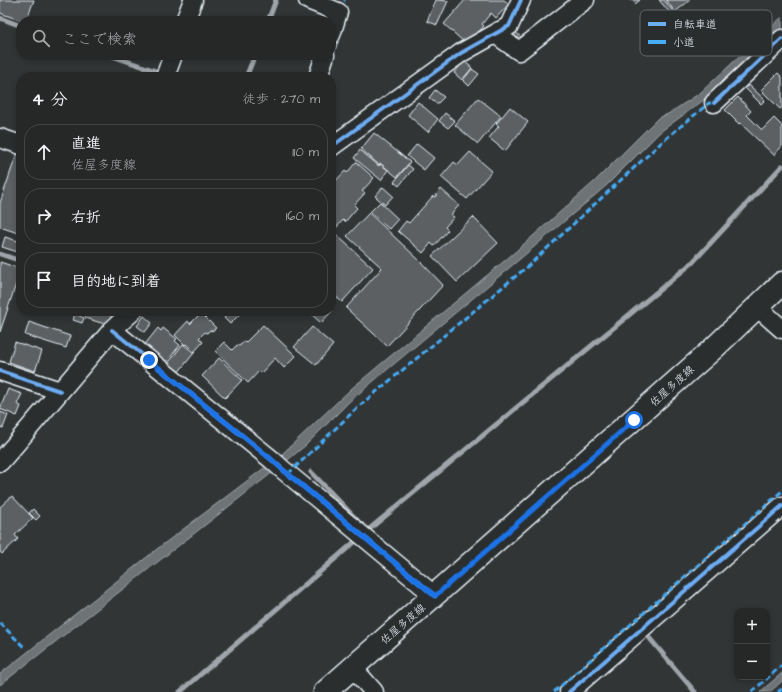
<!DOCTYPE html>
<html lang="ja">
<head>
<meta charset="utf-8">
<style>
	:root { --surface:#262828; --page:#2e3030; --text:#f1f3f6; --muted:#a4a6a8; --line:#424445 }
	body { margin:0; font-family:"Architects Daughter","Klee One",sans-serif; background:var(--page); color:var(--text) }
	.controls { position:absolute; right:12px; bottom:12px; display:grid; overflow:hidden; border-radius:8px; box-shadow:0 2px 6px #0003 }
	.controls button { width:36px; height:36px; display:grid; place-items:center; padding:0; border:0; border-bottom:1px solid var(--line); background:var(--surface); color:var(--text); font:20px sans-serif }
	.stop { position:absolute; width:12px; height:12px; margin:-9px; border:3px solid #1a73e8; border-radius:50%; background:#fff }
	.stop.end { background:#1a73e8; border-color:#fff; box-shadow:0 1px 4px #0008 }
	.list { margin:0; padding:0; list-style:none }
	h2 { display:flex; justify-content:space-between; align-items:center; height:52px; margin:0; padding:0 16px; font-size:17px }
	h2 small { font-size:13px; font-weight:400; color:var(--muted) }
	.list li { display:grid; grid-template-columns:26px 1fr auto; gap:12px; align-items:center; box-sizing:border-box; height:56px; margin:0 8px 8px; padding:0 8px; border:1px solid var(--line); border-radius:16px }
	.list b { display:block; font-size:15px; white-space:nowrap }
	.list p { margin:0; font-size:13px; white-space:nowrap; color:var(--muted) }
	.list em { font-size:13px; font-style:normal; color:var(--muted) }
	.icon { flex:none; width:22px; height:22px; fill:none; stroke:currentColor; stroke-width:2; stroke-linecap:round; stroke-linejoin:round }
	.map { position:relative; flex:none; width:782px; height:692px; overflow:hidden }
	.search { position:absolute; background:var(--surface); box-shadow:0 2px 6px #0003; left:16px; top:16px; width:320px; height:44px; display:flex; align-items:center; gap:10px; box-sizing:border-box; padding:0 14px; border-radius:16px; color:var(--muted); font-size:15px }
	.panel { position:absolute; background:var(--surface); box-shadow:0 2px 6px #0003; left:16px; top:72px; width:320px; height:244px; border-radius:16px }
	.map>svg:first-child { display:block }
</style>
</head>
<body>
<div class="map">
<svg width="782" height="692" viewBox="0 0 782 692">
	<rect width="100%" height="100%" fill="#323536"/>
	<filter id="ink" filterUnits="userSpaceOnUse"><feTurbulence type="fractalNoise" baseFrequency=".025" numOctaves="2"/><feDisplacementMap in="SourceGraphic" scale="8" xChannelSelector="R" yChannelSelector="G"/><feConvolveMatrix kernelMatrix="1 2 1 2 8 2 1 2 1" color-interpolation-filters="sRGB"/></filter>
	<g filter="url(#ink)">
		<path fill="#6e7376" stroke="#9fa5aa" d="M782 17V29L712 94 660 132 607 185 521 258 382 374 350 401 306 445 273 472 0 685V674L157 549 280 456 351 389 515 252 594 182 658 118 668 114 700 93Z
			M782 673V681L770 692H760Z"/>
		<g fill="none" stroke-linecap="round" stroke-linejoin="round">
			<path stroke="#9fa5aa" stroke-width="5" d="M0 18 21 26
				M268 21 276 0
				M109 55 162 73
				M331 57 338 36
				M246 77 255 55
				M0 254 21 261
				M311 472 357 520
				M367 531 692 263 782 166
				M646 634 695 692
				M180 692 358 539"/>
		</g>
		<path fill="#5c6063" stroke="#e8f1f8" d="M0 0H34L26 21H22L0 13Z
			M436 0 448 1 437 25 427 21Z
			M465 0H504L509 4 496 18 491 13 482 24 484 26 474 37 472 35 465 43 444 24Z
			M631 0H640L635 4Z
			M659 0H664L672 10 670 13Z
			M666 0H690L675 12Z
			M514 31 522 38 517 44 509 37Z
			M464 61 472 68 462 80 454 73Z
			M472 69 479 74 469 86 463 80Z
			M778 73 782 77V107L780 109 761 90Z
			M749 85 765 100 761 104 746 89Z
			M435 90 444 97 437 104 429 98Z
			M738 97 751 111 747 115 762 130 774 118 782 126V146L774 155 740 123 739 124 725 110Z
			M478 98 501 116 478 144 455 125Z
			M418 102 438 119 428 132 408 115Z
			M510 107 528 122 505 151 489 138 499 126 496 124Z
			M445 113 455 121 448 128 439 121Z
			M374 133 410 162 397 177 380 163 379 165 361 149Z
			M417 144 434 158 424 170 407 156Z
			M18 150 21 152V234L0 227V203Z
			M360 150 379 166 380 164 388 170 381 180 354 158Z
			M470 152 492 171 467 199 441 177 454 162 458 165Z
			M356 162 374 178 362 191 365 193 354 205 357 208 345 222 343 220 336 228 331 223V186L345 171 347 173Z
			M408 165 413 169 399 186 394 182Z
			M383 187 393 196 385 205 375 196Z
			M441 189 459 205 451 215 454 217 445 227 448 230 434 246 431 243 423 253 398 231 406 221 409 223 433 196 435 197Z
			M380 202 398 219 389 229 370 212Z
			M369 213 419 260 443 285 387 346 346 308 382 268 347 236Z
			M473 217 498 243 457 282 432 256Z
			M331 230 373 268 342 302 331 292Z
			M5 237 21 242V253L2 247Z
			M0 262 21 269 0 332Z
			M331 310 332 311 321 323 310 313 313 311H331Z
			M88 311H113L108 325 85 318Z
			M230 311H243L230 324 224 318Z
			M201 313 216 328 212 331 210 330 207 333 205 332 199 338 203 342 194 352 186 344 185 345 175 335 188 321 190 324Z
			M75 314 84 318 82 323 73 320Z
			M144 316 152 323 145 332 137 326Z
			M29 322 70 336 66 348 25 335Z
			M263 325 296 356 284 368 275 358 261 373 259 371 248 383 215 351 224 342 232 350 237 345 239 346 245 341 246 342Z
			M312 327 333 345 316 365 294 347Z
			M158 328 161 331 163 328 177 339 175 341 180 345 166 363 142 348Z
			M15 342 42 351 35 371 9 362Z
			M183 344 194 353 177 374 166 366Z
			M219 358 242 380 225 398 202 376Z
			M8 389 22 394 17 404 21 406 17 416 0 409Z
			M0 412 8 415 3 428 0 427Z
			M12 496 33 518 15 535 18 539 2 554 0 552V507Z
			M33 509 40 516 36 520 29 513Z"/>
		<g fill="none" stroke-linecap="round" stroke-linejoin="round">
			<defs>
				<path id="minor" d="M308 0 338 12 331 35
					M185 21 193 0
					M499 31 502 39 519 51 585 0
					M165 77 173 55
					M318 77 325 55
					M714 103 782 39
					M0 138 21 145
					M331 147 461 53 509 26 521 0
					M757 307 782 329
					M112 330 271 459 282 469 435 596
					M0 371 60 391
					M0 462 14 446 112 330 133 311
					M353 668 374 692
					M569 692 782 506"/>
				<path id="major" d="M325 692 715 347 782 283"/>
			</defs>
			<use href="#minor" stroke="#e8f1f8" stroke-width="21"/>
			<use href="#major" stroke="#e8f1f8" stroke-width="25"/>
			<use href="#minor" stroke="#2a2d2e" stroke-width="18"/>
			<use href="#major" stroke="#2a2d2e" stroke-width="22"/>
			<path stroke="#46acf6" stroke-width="3" stroke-dasharray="6 3" stroke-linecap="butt" d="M344 1 345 0
				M288 474 358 407 528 266 663 141 709 103H714
				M0 623 24 647
				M554 692 782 491
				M752 692 782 665
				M778 692 782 689"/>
			<defs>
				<path id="cycleway" d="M714 103 782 39
					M331 147 461 53 509 26 521 0
					M112 330 271 459 282 469 435 596
					M0 371 60 391
					M569 692 782 506"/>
			</defs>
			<use href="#cycleway" stroke="#2a2d2e" stroke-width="6"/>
			<use href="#cycleway" stroke="#6dadf4" stroke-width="4"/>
		</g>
	</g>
	<g fill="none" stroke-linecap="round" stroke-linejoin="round" filter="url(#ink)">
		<path stroke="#1a73e8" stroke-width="5" d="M149 360 271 459 282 469 435 596 634 420"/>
	</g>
	<g text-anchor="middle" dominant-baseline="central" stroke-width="3.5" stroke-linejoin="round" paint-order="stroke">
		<g font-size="11" fill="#e8f1f8" stroke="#2a2d2e">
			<text transform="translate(672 386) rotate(-42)">佐屋多度線</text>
			<text transform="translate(403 624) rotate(-41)">佐屋多度線</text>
		</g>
	</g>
	<rect x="640" y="10" width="132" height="46" rx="6" fill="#2a2d2e" stroke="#63686b" stroke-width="1"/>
	<rect x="648" y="22" width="18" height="4" fill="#6dadf4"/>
	<rect x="648" y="40" width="18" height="4" fill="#46acf6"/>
	<g font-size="11" fill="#e8f1f8">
		<text x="673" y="28">自転車道</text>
		<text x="673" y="46">小道</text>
	</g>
</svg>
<div class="controls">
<button>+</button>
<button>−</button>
</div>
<div class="stop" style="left:634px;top:420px"></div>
<div class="stop end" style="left:149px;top:360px"></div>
<div class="search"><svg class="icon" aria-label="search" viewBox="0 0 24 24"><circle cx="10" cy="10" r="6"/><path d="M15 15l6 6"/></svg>ここで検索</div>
<section class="panel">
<h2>4 分<small>徒歩 · 270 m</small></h2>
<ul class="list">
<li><svg class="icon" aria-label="ahead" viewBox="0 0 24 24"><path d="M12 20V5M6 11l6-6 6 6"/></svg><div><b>直進</b><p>佐屋多度線</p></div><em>110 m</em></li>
<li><svg class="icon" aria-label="right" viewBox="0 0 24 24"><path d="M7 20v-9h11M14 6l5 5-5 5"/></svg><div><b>右折</b></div><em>160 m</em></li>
<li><svg class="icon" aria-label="arrive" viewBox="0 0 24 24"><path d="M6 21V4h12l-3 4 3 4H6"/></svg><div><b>目的地に到着</b></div></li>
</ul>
</section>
</div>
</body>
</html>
